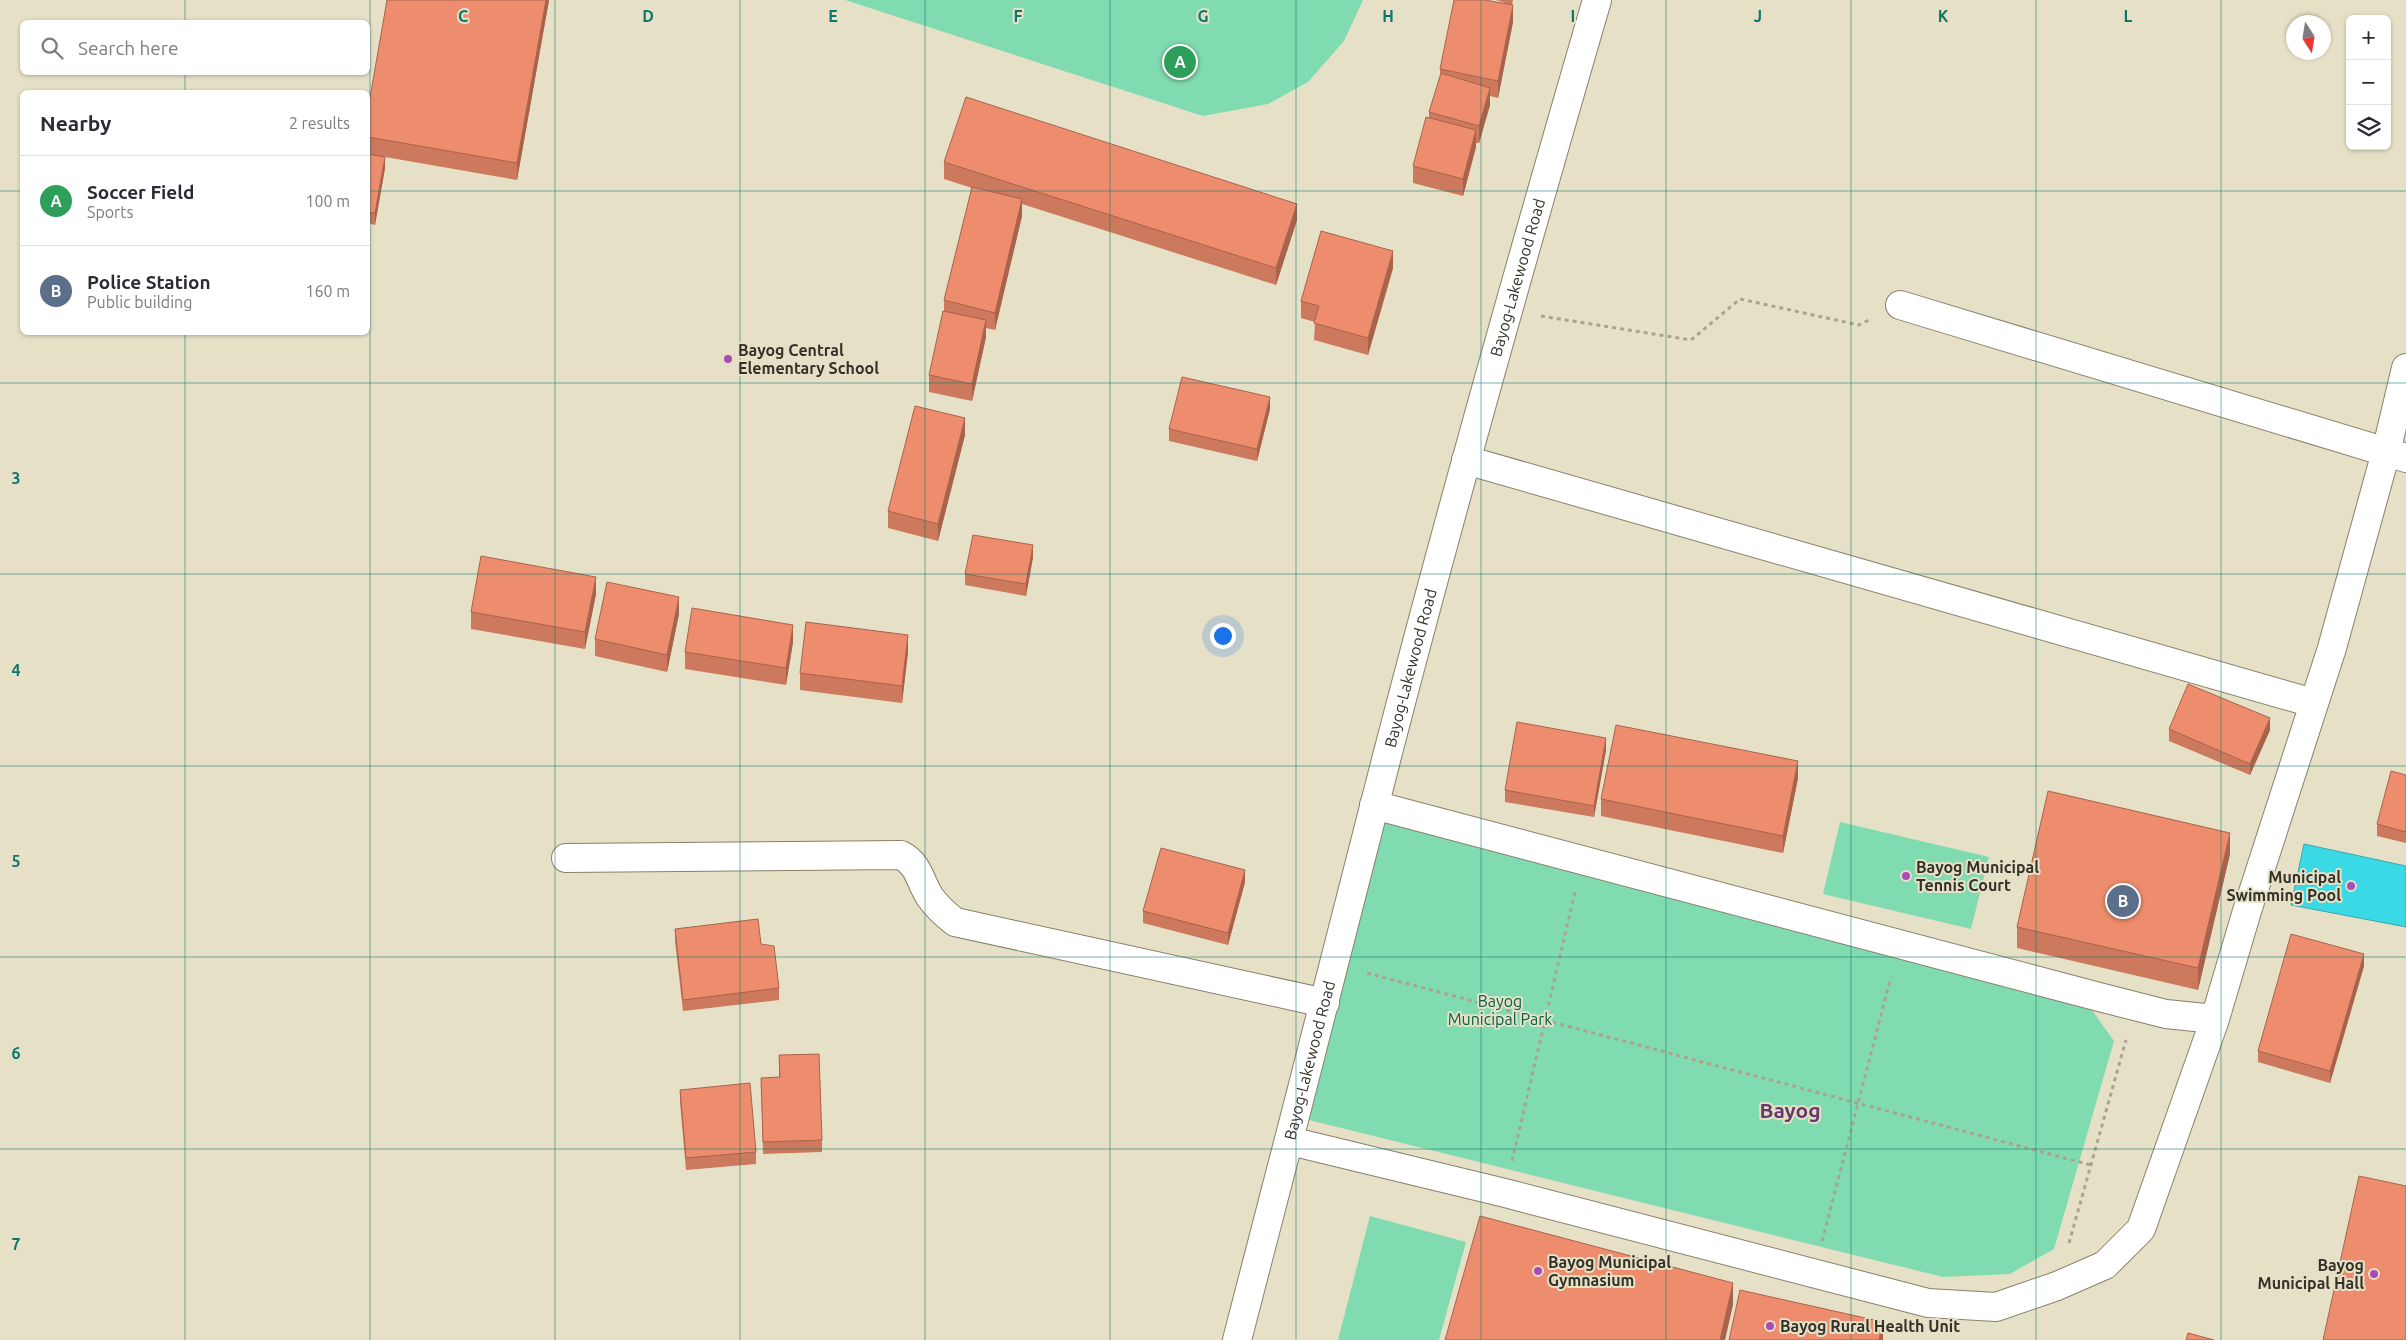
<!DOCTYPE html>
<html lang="en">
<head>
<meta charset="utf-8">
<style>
	:root { --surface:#fff; --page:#f7f7f7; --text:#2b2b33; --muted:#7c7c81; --line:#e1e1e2; --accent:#7c3aed }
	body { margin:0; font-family:Ubuntu,sans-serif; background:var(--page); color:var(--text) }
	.controls { position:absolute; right:15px; top:15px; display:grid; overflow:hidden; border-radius:8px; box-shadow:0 1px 4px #0004 }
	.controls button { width:45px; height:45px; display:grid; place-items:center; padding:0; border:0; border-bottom:1px solid var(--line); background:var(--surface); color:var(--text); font:25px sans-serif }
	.compass { position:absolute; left:2286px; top:15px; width:45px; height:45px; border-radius:50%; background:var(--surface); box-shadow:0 1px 4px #0004; rotate:168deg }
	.you { position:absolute; left:1222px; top:635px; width:18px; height:18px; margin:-12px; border:4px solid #fff; border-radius:50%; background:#1a73e8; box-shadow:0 0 0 8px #1a73e833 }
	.badge { display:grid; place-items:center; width:32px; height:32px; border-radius:50%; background:var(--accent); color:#fff; font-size:16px; font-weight:700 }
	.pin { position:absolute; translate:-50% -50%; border:2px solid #fff; box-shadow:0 1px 5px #0006 }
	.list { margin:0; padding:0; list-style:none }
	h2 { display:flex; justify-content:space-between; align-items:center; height:65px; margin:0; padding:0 20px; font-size:21px }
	h2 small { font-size:16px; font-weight:400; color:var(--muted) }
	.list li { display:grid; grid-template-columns:32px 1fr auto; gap:15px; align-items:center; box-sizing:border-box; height:90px; padding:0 20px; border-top:1px solid var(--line) }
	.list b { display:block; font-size:19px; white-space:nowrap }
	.list p { margin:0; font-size:16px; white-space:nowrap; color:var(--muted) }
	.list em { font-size:16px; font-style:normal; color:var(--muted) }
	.icon { flex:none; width:28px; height:28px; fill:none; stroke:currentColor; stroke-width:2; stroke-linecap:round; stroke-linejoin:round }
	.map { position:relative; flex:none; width:2406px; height:1340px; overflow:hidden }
	.search { position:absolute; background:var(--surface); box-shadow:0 1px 4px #0004; left:20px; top:20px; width:350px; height:55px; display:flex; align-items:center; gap:12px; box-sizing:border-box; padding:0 18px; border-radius:8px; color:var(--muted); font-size:19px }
	.panel { position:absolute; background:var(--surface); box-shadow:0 1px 4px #0004; left:20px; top:90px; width:350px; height:245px; border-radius:8px }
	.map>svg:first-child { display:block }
</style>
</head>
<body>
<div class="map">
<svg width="2406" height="1340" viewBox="0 0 2406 1340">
	<rect width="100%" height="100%" fill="#e6e0c7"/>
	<path fill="#81dbb1" d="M845 0H1363L1344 41 1308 82 1268 104 1203 116Z
		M1383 820 2092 1010 2114 1041 2054 1249 2010 1274 1943 1277 1309 1120Z
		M1840 822 1989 857 1971 929 1823 894Z
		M1370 1216 1466 1242 1439 1340H1338Z"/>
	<path fill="#39dae5" stroke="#38a8ac" d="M2304 844 2406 866V927L2291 905Z"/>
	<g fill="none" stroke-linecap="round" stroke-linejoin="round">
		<defs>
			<path id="minor" d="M1900 305 2406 458
				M1466 460 2313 703
				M1374 805 2103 998 2166 1014 2215 1019
				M566 858 901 855C919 864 920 882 930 897 937 907 946 915 955 922L1325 1003
				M1290 1141 1505 1193 1928 1303 1996 1307 2057 1286 2105 1265 2141 1229 2215 1019 2247 911 2332 648 2386 452 2406 368"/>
			<g id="major">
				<path id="s1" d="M1237 1340C1284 1163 1328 984 1374 807 1443 536 1519 268 1597 0"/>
			</g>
		</defs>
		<use href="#minor" stroke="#87816b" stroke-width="30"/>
		<use href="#major" stroke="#87816b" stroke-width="30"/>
		<path stroke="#a9a490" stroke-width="3" stroke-dasharray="4 4" stroke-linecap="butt" d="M1541 316 1691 340 1740 299 1859 325 1871 319
			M1367 973 2091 1165
			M1512 1161 1575 892
			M1822 1241 1891 977
			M2069 1243 2126 1040"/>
		<use href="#minor" stroke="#fff" stroke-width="28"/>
		<use href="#major" stroke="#fff" stroke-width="28"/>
	</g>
	<path fill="#cd795e" d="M549 0 517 180 385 157V168L375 225 368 223V109Z
		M1496 0H1513L1512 5 1513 22 1498 98 1490 96V105L1479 143H1476V147L1463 196 1413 183V166L1429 118V112L1440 76V69L1511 5Z
		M944 162 1297 220 1276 285 1022 204V216L995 330 986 328V337L972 401 929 392V375L944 311V300L972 188 944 179Z
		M1393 268 1368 355 1314 340 1315 322 1301 318V301Z
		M1270 409 1257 461 1169 441V429Z
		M965 435 938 541 888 528V511Z
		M1033 557 1026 596 965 585V574Z
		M596 594 585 649 471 629V612Z
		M679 614 667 672 595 656V639Z
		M793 642 786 685 685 669V652Z
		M908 652 902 703 800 690V673Z
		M2169 729 2270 730 2250 775 2169 741Z
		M1606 750 1594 817 1505 802V790Z
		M2406 775V843L2377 836V824Z
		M1798 778 1783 853 1601 816V799Z
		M2230 854 2198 990 2017 948V927Z
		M1245 882 1228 945 1143 923V911Z
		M675 929 761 944 779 988V1000L683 1011 675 941Z
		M2364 966 2330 1083 2258 1062V1051Z
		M779 1055 822 1140V1152L763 1154 761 1078 779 1077Z
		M680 1090 756 1152V1164L686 1170 680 1102Z"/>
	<path fill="#a7634c" d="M546 0H549L517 180V163Z
		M1513 5V22L1498 98V81Z
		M1490 88V105L1479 143V126Z
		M1476 130V147L1463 196V179Z
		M385 157V168L375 225V213Z
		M1022 199V216L995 330V313Z
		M1297 204V220L1276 285V268Z
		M1393 251V268L1368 355V338Z
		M986 320V337L972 401V384Z
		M1270 397V409L1257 461V449Z
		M965 418V435L938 541V524Z
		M1033 545V557L1026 596V584Z
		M596 577V594L585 649V632Z
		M679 597V614L667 672V655Z
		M793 625V642L786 685V668Z
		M908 635V652L902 703V686Z
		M2270 718V730L2250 775V764Z
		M1606 738V750L1594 817V806Z
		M1798 761V778L1783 853V836Z
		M2230 833V854L2198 990V968Z
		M1245 870V882L1228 945V933Z
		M2364 954V966L2330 1083V1071Z
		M1733 1283V1305L1725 1340H1720Z
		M1883 1322V1340H1879Z"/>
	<path fill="#ee8d6d" stroke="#a7634c" d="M387 0H546L517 163 368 137V109Z
		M1454 0H1485L1513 5 1498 81 1440 69Z
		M1441 73 1490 88 1479 126 1429 112Z
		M966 97 1297 204 1276 268 944 162Z
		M1426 117 1476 130 1463 179 1413 166Z
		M368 154 385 157 375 213 368 212Z
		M972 187 1022 199 995 313 944 300Z
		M1321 231 1393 251 1368 338 1314 323 1319 306 1301 301Z
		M943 311 986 320 972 384 929 375Z
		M1182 377 1270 397 1257 449 1169 429Z
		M915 406 965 418 938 524 888 511Z
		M973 535 1033 545 1026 584 965 574Z
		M481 556 596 577 585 632 471 612Z
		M607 582 679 597 667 655 595 639Z
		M692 608 793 625 786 668 685 652Z
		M806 622 908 635 902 686 800 673Z
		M2188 684 2270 718 2250 764 2169 729Z
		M1517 722 1606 738 1594 806 1505 790Z
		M1616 725 1798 761 1783 836 1601 799Z
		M2391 771 2406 775V832L2377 824Z
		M2048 791 2230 833 2198 968 2017 927Z
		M1161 848 1245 870 1228 933 1143 911Z
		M758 919 761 944 774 946 779 988 683 1000 675 929Z
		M2291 934 2364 954 2330 1071 2258 1051Z
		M819 1054 822 1140 763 1142 761 1078 780 1077 779 1055Z
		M750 1083 756 1152 686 1158 680 1090Z
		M2359 1176 2406 1186V1340H2323Z
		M1480 1216 1733 1283 1720 1340H1445Z
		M1740 1290 1883 1322 1879 1340H1729Z
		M2188 1333 2214 1340H2186Z"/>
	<path fill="none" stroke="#0f766e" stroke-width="1" stroke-opacity="0.55" d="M185 0V22M370 0V1340M555 0V1340M740 0V1340M925 0V1340M1110 0V1340M1296 0V1340M1481 0V1340M1666 0V1340M1851 0V1340M2036 0V1340M2221 0V1340M185 72V92M0 191H22M368 191H2406M185 332V1340M0 383H2406M0 574H2406M0 766H2406M0 957H2406M0 1149H2406"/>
	<g fill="#a74cb7" stroke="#e6e0c7" stroke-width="2">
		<circle cx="728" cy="359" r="5"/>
		<circle cx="1906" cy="876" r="5"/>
		<circle cx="2351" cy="886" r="5"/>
		<circle cx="1538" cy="1271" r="5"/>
		<circle cx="2374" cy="1274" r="5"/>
		<circle cx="1770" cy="1326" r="5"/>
	</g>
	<g text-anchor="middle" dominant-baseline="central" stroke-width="4" stroke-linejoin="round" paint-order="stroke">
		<g font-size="16" fill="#343228" stroke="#e6e0c7">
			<text stroke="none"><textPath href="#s1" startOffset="1099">Bayog-Lakewood Road</textPath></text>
			<text stroke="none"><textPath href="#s1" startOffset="694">Bayog-Lakewood Road</textPath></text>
			<text stroke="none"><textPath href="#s1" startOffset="289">Bayog-Lakewood Road</textPath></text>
		</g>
		<g font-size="16" font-weight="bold" fill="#343228" stroke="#e6e0c7" text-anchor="start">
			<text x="738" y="350">Bayog Central<tspan x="738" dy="18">Elementary School</tspan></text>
			<text x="1916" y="867">Bayog Municipal<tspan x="1916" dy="18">Tennis Court</tspan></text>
			<text x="2341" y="877" text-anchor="end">Municipal<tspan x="2341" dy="18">Swimming Pool</tspan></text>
			<text x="1548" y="1262">Bayog Municipal<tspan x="1548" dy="18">Gymnasium</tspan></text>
			<text x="2364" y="1265" text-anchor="end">Bayog<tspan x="2364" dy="18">Municipal Hall</tspan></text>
			<text x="1780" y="1326">Bayog Rural Health Unit</text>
		</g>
		<g font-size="16" fill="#036243" stroke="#e6e0c7">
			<text x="1500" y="1001">Bayog<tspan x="1500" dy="18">Municipal Park</tspan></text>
		</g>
		<g font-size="21" font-weight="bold" fill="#66396e" stroke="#e6e0c7">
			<text x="1790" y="1110">Bayog</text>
		</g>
	</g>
	<g font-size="16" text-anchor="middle" font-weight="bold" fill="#0f766e" stroke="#e6e0c7" stroke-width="4" stroke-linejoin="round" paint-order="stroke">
		<text x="463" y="22">C</text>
		<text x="648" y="22">D</text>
		<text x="833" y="22">E</text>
		<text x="1018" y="22">F</text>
		<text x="1203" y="22">G</text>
		<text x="1388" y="22">H</text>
		<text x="1573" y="22">I</text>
		<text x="1758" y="22">J</text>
		<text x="1943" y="22">K</text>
		<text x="2128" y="22">L</text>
		<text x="16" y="484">3</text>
		<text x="16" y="676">4</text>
		<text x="16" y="867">5</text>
		<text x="16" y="1059">6</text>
		<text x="16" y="1250">7</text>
	</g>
</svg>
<div class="controls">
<button>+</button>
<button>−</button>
<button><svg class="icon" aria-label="layers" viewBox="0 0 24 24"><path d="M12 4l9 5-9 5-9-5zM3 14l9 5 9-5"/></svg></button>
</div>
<svg class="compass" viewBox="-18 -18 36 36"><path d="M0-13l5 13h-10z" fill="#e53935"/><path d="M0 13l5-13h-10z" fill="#7c7c81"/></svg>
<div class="you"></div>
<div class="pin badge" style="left:1180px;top:62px;background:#2e9e5b">A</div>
<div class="pin badge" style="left:2123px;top:901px;background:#5c6f8a">B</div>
<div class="search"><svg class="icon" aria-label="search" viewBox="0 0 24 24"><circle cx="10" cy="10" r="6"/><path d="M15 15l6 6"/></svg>Search here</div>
<section class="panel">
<h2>Nearby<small>2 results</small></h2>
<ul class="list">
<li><span class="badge" style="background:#2e9e5b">A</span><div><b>Soccer Field</b><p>Sports</p></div><em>100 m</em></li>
<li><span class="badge" style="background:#5c6f8a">B</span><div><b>Police Station</b><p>Public building</p></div><em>160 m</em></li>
</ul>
</section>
</div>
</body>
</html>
